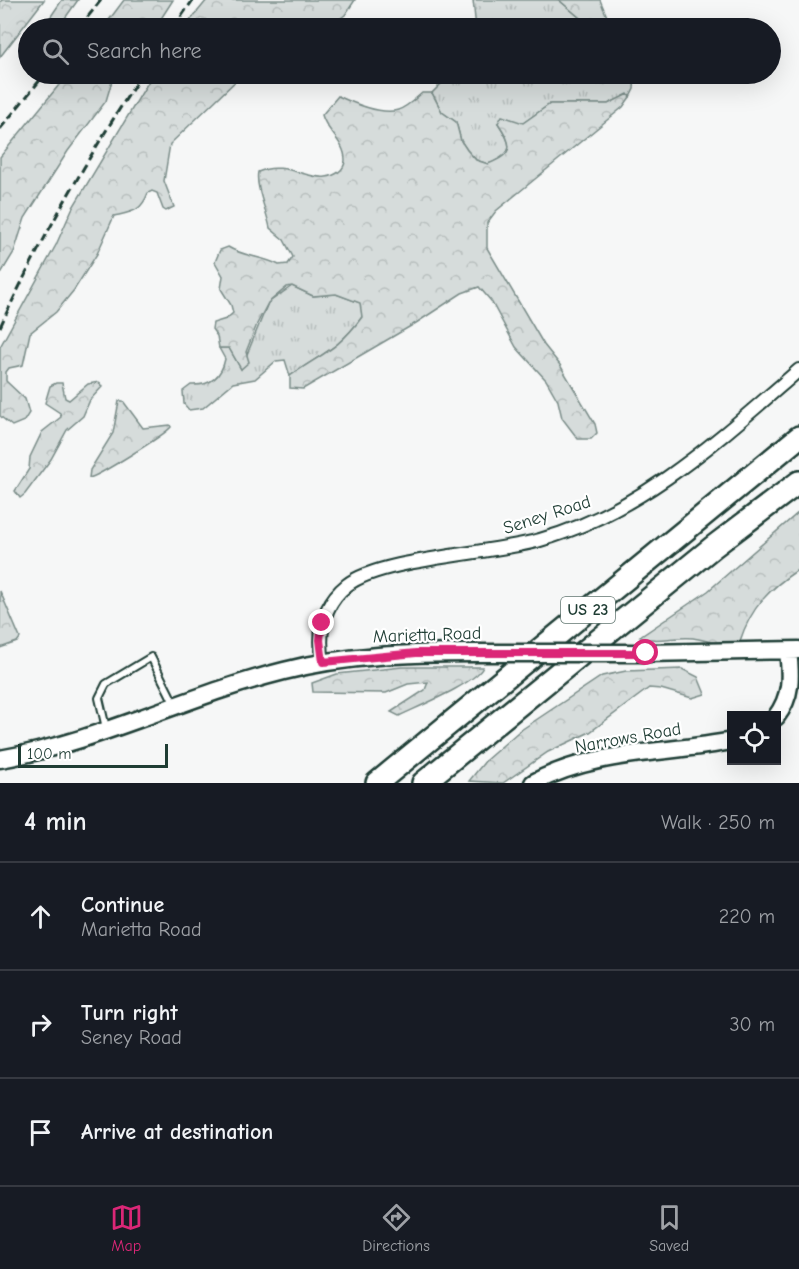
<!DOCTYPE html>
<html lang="en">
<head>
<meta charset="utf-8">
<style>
	:root { --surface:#171b24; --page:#20242c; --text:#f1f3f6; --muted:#9ea1a6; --line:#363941; --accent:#db2777 }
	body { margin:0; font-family:"Comic Neue",sans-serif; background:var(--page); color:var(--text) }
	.controls { position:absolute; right:18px; bottom:18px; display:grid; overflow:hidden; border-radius:0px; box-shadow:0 6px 24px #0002 }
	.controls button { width:54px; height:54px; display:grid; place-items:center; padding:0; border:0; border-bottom:2px solid var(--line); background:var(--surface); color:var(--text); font:30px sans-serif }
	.scale { position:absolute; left:18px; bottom:15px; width:150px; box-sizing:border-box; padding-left:6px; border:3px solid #1f3d34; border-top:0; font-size:16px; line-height:21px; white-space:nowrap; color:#1f3d34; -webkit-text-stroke:4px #fff; paint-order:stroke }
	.stop { position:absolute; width:18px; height:18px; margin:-14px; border:4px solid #db2777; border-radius:50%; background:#fff }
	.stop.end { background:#db2777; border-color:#fff; box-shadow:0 2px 6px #0008 }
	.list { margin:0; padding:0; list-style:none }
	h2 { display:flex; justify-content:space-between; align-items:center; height:78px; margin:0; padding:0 24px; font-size:26px }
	h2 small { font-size:20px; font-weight:400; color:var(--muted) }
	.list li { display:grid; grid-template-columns:39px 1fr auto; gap:18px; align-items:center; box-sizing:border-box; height:108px; padding:0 24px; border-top:2px solid var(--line) }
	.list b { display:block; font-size:22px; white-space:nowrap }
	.list p { margin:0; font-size:20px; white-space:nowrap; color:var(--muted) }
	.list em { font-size:20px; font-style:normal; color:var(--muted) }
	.icon { flex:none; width:33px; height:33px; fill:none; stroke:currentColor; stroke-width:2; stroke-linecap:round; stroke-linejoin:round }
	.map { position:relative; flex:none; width:799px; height:783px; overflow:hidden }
	.search { position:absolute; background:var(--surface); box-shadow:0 6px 24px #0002; left:18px; right:18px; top:18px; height:66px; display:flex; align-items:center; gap:15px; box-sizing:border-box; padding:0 21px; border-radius:33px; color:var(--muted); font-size:22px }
	.sheet { height:402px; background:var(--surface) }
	nav { display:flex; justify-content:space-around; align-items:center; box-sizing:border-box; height:84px; border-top:2px solid var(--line); background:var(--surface); font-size:16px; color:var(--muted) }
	nav a { display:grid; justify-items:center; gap:3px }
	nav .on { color:var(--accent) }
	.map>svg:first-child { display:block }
</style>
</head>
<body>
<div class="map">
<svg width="799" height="783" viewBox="0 0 799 783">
	<defs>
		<pattern id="grass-tufts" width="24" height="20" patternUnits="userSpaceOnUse" patternTransform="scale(1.5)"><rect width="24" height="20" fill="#d6dcdb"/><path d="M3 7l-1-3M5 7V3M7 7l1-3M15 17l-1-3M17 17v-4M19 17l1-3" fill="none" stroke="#b7bebd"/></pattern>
		<pattern id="forest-crowns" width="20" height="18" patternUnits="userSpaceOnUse" patternTransform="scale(1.5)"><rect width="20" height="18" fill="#d6dcdb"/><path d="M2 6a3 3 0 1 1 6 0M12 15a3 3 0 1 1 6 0" fill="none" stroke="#b7bebd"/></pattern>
	</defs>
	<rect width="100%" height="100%" fill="#f6f7f7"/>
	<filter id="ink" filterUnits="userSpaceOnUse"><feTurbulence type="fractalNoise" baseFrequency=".0167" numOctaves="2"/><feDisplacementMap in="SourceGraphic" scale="12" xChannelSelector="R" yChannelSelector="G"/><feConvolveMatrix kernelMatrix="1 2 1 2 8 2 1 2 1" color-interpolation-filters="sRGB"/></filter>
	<g filter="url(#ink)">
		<path fill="url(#grass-tufts)" stroke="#7a8c88" stroke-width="1.5" d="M473 0H559L592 28H476Z
			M451 74H635L634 89 630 97 628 95 608 104H550L523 123H498C513 146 515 153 488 164L476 160 467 150 461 141 456 122 442 112 432 93Z
			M292 286 313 296 336 294 361 303 362 317C337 351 322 353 290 376L285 360 276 361 255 379 233 383 203 408 189 410 184 404 183 391 191 385C210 386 221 378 225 359L219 348H229L241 369 268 303Z"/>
		<path fill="url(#forest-crowns)" stroke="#7a8c88" stroke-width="1.5" d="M2 0H44L0 57V2Z
			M62 0H78L58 28H43Z
			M124 0H173L155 28H103Z
			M207 0H355L345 15 327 28H184Z
			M559 0H600L611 26 609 28H592Z
			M68 74H114L106 101 68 151 25 218 14 252 0 275V157Z
			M153 74H243L170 144 164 181 174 207 166 211 163 209 157 193 152 191 148 193C141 212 132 212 114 216L97 254 74 290 56 312 30 333 23 365 9 368 6 372V381L25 399 29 413 24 421 12 426 0 416V347L56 245 72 209Z
			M422 93H432L442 112 456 122 461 141 467 150 476 160 488 164C515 154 513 145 498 123L502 116 523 123 550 104H608L628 94 630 97 623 107 496 211 487 223V248L544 345 560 365 595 424 597 433 591 439H578L562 418 558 401 546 380 516 347 491 301 479 287 462 293 416 323 303 389 290 388V376C322 353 337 351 362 317L360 303 336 294 313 296 292 286 287 287 268 303 257 324 246 352 249 362 241 369 229 348H219L217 336 212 329 213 323 226 319 233 313 231 305 221 289 223 276 215 262 220 250 228 247C244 257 262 256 279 265L288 264 293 257 284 240 270 228C267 212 255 186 258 172 283 160 307 180 326 177 335 176 345 170 345 160 345 142 326 131 322 115L338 96C353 103 382 115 398 110 407 107 415 99 422 93Z
			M99 382 102 387 90 400 83 416 67 430 51 459 25 494 20 498 15 491 29 469 30 457 42 432 61 417 60 413 45 403 50 386 56 383H62L65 398 69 400 88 384Z
			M119 401H123L143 428 170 425 171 427C166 434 97 477 89 478L90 470 113 433Z
			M799 512V569C770 588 751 607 740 641 725 649 708 640 693 638 674 636 658 643 640 637L708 591Z
			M0 591 20 638 17 642 0 648Z
			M402 667H483C475 684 417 707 399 716L391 712 425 690 428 682 408 684 386 693 313 692 312 683 337 674Z
			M682 669 698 677 705 694 692 698 661 689 649 688 590 732 548 752 503 783 469 781 486 760 518 732 602 676 626 671Z"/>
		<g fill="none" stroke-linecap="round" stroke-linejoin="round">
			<defs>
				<path id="lane" d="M106 728 99 698 106 684 151 657 175 705"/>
				<path id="street" d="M323 662C318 633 322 605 347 585 381 558 493 554 540 540 643 511 720 438 799 370"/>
				<path id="secondary" d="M646 653 799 650
					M776 717C792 696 791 676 788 651
					M0 759C99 742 187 695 284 671 346 655 410 653 474 653
					M533 783C595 750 664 754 732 741"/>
				<path id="highway" d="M377 783 799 437
					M423 783 713 547 799 482"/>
			</defs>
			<use href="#lane" stroke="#1f3d34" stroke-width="10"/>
			<use href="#street" stroke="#1f3d34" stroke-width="16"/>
			<use href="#secondary" stroke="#1f3d34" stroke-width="21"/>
			<use href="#highway" stroke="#1f3d34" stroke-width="26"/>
			<use href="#lane" stroke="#fff" stroke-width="6"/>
			<use href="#street" stroke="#fff" stroke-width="12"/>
			<use href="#secondary" stroke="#fff" stroke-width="16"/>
			<use href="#highway" stroke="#fff" stroke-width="21"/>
			<path stroke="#1f3d34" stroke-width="3" stroke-dasharray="9 4.5" stroke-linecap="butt" d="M79 28 101 0
				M173 28 193 0
				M0 129 45 74
				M0 327C41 239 89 155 142 74"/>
			<defs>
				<path id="secondary-bridge" d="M474 653H646"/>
			</defs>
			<use href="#secondary-bridge" stroke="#1f3d34" stroke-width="21" stroke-linecap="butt"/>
			<use href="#secondary-bridge" stroke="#fff" stroke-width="16"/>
		</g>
	</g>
	<g fill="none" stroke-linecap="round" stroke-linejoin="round" filter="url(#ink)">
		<path stroke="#db2777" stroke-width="8" d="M322 623 320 640 323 662 416 653H646"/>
	</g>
	<g text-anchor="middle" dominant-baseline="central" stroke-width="4.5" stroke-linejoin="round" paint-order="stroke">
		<rect fill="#fff" stroke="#627771" stroke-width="1.5" x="561" y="597" width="54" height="26" rx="4.5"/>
		<g font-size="16" font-weight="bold" fill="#1f3d34">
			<text x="588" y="610">US 23</text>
		</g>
		<g font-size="18" fill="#1f3d34" stroke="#fff">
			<text transform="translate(547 515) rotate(-18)">Seney Road</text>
			<text transform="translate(427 635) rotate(-2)">Marietta Road</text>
			<text transform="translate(628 738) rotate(-10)">Narrows Road</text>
		</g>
	</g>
</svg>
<div class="controls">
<button><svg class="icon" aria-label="locate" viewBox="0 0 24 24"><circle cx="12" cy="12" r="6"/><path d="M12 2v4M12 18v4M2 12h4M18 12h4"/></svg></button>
</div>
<div class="scale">100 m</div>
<div class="stop" style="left:646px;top:653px"></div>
<div class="stop end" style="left:322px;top:623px"></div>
<div class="search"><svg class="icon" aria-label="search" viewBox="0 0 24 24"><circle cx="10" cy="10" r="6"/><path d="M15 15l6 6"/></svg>Search here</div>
</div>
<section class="sheet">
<h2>4 min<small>Walk · 250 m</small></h2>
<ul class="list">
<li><svg class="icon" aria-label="ahead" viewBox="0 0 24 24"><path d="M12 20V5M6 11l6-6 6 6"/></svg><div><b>Continue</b><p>Marietta Road</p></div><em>220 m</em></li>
<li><svg class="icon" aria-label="right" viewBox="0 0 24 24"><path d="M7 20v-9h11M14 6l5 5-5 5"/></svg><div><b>Turn right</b><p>Seney Road</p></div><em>30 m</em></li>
<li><svg class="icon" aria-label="arrive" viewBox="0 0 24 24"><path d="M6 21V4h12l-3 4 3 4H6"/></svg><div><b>Arrive at destination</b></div></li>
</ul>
</section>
<nav>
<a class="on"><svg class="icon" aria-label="map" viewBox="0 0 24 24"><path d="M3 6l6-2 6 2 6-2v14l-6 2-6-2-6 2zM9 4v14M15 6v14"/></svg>Map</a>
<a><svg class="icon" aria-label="directions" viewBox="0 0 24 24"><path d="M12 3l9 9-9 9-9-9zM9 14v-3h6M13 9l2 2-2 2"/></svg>Directions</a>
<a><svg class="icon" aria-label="saved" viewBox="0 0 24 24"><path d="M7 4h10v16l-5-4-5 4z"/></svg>Saved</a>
</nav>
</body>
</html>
